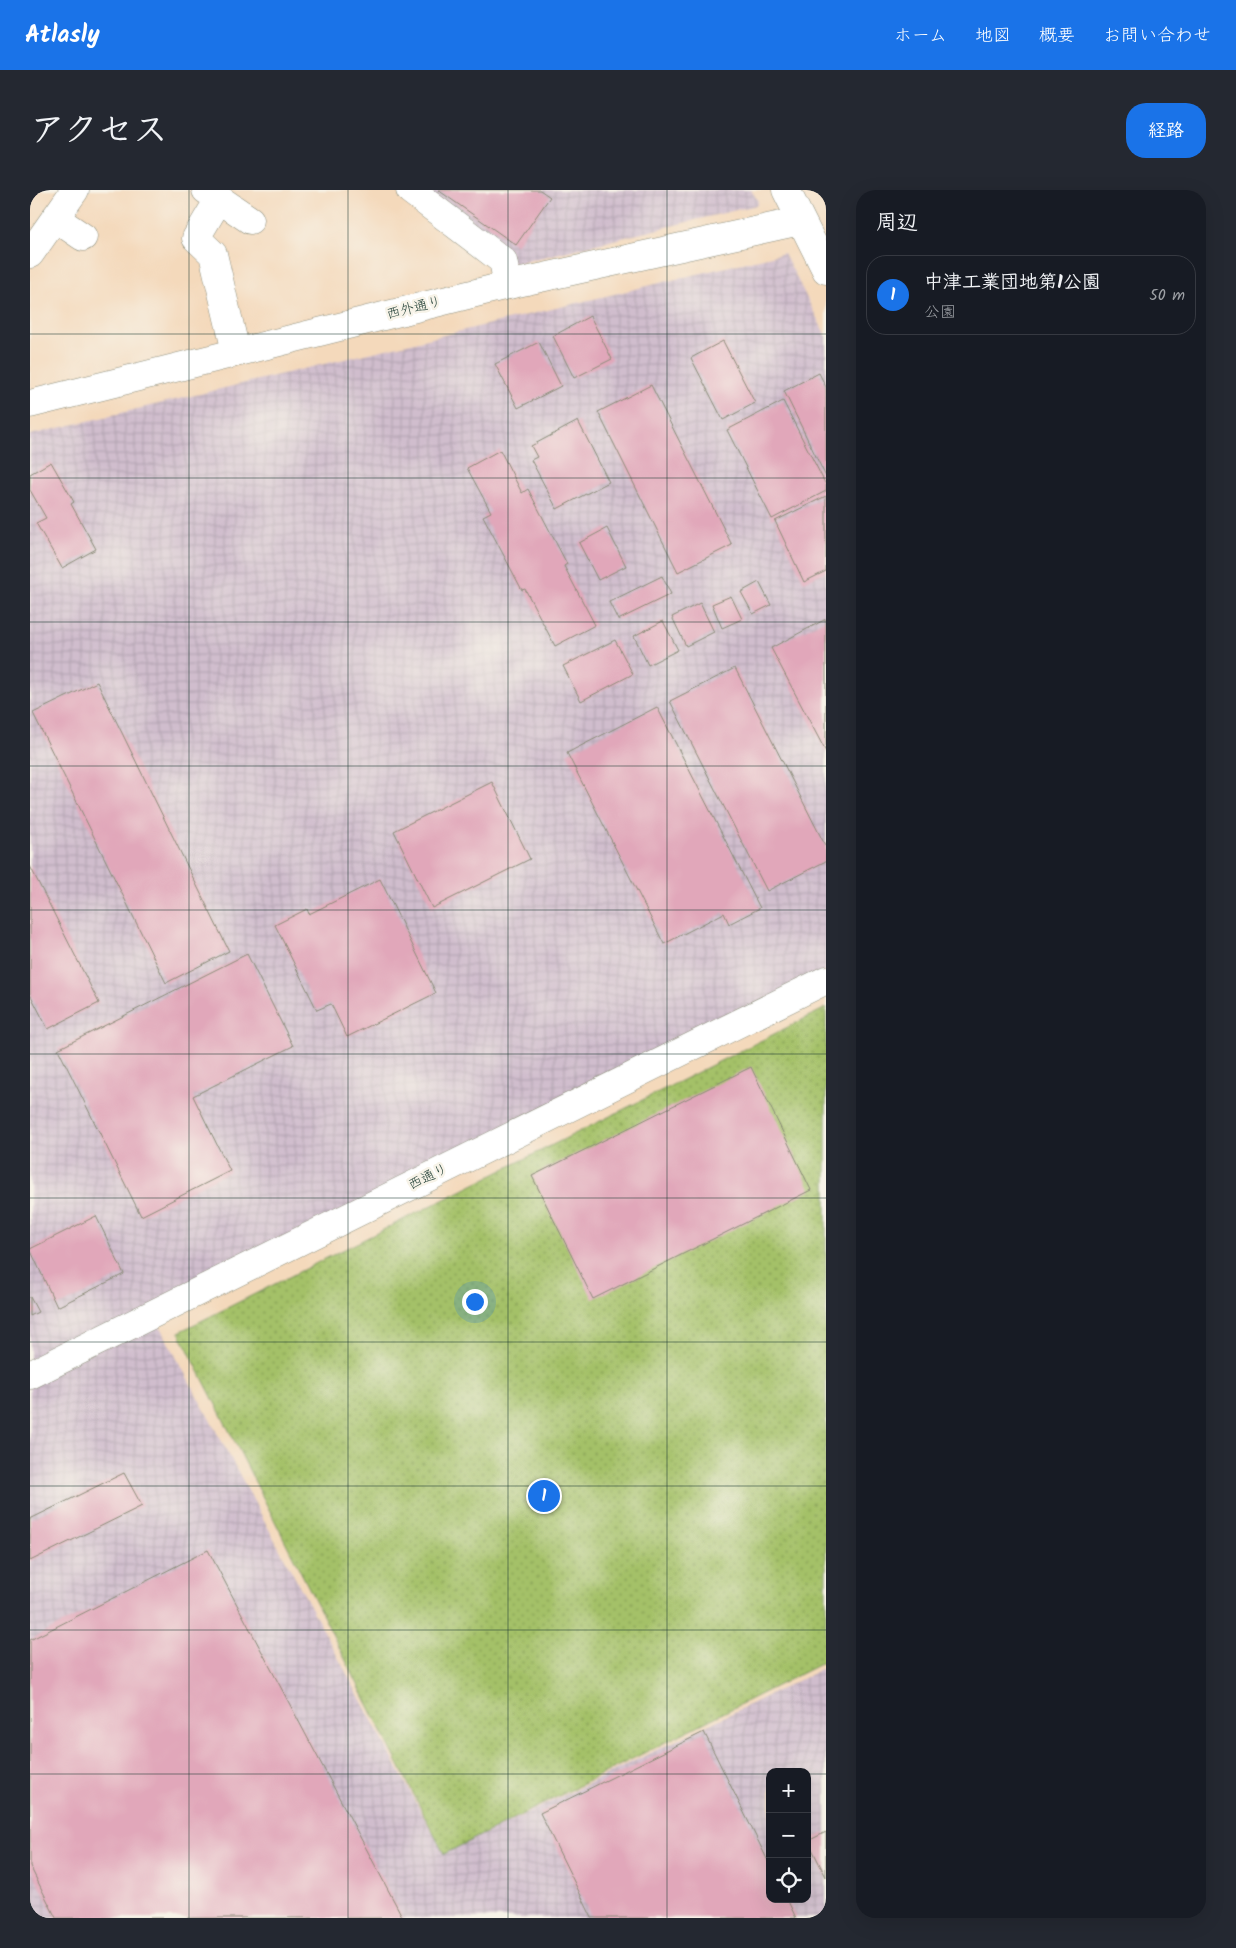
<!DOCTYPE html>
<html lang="ja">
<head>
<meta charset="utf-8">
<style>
	:root { --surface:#171b24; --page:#242831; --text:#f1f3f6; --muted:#9ea1a6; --line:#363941; --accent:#1a73e8 }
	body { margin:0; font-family:Kalam,"Klee One",sans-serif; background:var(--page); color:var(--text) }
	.controls { position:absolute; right:15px; bottom:15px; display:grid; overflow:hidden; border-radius:10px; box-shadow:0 5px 20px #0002 }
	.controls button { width:45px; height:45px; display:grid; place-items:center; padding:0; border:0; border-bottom:1px solid var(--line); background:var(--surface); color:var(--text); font:25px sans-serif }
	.you { position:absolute; left:444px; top:1111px; width:18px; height:18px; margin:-12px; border:4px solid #fff; border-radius:50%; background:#1a73e8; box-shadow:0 0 0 8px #1a73e833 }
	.badge { display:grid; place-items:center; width:32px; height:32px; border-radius:50%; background:var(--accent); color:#fff; font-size:16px; font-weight:700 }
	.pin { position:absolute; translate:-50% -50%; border:2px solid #fff; box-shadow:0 1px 5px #0006 }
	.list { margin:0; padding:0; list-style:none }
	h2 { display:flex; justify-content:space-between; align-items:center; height:65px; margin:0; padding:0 20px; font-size:21px }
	h2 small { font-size:16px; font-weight:400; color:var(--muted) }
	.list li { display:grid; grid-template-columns:32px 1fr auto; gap:15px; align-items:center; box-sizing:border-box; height:80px; margin:0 10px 10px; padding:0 10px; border:1px solid var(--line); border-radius:20px }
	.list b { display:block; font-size:19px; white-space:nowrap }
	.list p { margin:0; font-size:16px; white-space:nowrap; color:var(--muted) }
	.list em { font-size:16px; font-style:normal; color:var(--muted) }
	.icon { flex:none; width:28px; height:28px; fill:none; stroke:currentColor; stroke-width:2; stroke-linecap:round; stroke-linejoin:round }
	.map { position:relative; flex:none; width:796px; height:1728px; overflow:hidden; border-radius:20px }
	header { display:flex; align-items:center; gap:30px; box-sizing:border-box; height:70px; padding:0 25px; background:var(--accent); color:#fff }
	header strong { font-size:24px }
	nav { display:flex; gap:28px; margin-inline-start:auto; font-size:18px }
	.intro { display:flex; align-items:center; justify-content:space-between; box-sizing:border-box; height:120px; padding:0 30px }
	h1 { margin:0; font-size:35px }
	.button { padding:12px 22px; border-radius:20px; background:var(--accent); color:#fff; font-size:18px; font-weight:700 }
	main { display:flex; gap:30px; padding:0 30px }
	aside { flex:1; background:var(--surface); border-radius:20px; box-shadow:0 5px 20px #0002 }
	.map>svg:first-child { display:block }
</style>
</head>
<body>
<header>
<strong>Atlasly</strong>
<nav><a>ホーム</a><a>地図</a><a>概要</a><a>お問い合わせ</a></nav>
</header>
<div class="intro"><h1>アクセス</h1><a class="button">経路</a></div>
<main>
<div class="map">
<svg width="796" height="1728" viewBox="0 0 796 1728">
	<defs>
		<pattern id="industrial-grid" width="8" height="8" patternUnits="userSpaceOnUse" patternTransform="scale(1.25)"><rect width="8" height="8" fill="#d0bdcd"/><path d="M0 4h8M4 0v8" fill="none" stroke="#b2a3b1"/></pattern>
		<pattern id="park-dots" width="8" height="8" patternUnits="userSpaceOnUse" patternTransform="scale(1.25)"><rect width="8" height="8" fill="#a4c168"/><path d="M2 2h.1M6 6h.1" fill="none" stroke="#859e56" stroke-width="1.8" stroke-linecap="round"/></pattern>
	</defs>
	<rect width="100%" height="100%" fill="#f7f3e8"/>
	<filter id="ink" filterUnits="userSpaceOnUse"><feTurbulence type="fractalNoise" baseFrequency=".02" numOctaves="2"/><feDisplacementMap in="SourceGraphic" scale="10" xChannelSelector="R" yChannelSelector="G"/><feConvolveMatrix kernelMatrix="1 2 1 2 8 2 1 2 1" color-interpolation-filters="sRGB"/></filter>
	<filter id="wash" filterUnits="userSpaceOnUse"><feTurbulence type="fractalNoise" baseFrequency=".0096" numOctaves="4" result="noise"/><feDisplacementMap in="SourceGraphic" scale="20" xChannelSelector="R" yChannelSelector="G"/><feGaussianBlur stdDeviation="1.12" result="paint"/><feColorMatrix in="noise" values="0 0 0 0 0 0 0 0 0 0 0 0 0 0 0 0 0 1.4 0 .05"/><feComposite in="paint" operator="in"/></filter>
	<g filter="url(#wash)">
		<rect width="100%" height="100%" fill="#f4d9bb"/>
		<path fill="url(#industrial-grid)" fill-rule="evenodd" d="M388 0H721L728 11 727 15 485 74Z
			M754 63 796 146V780L123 1124 414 1664 796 1477V1728H0V245ZM740 1582H777V1709H740Z"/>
		<path fill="url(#park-dots)" stroke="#627f4e" d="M796 818V1471L414 1664 149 1142Z"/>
		<g id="blocks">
			<path fill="#e1a7ba" d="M408 0H510L520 7 486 55Z
				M560 126 582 169 544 188 523 146Z
				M693 151 725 213 693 230 661 168Z
				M509 152 531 196 488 218 465 174Z
				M789 183 796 197V287L754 201Z
				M621 195 702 355 648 382 568 222Z
				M753 211 796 295V301L742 329 697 240Z
				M548 231 579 292 527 319 501 270 507 267 501 256Z
				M470 260 492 303 498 299 537 374 534 376 565 435 525 456 495 399 492 400 453 326 461 322 437 278Z
				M21 272 44 312 41 314 66 359 32 378 6 333 16 328 0 300V284Z
				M796 306V381L774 392 745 331Z
				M577 338 596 376 568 390 549 353Z
				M632 386 641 404 588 430 579 412Z
				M729 392 741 415 723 424 711 402Z
				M701 406 712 429 692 438 682 414Z
				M670 413 684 442 656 456 642 427Z
				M796 429V562L741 458Z
				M633 431 648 460 618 475 604 446Z
				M585 450 603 484 551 511 533 476Z
				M705 478 796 657V671L737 701 640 511Z
				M67 492 199 761 136 793 3 523Z
				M627 517 730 718 699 734 694 723 634 754 537 563Z
				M462 592 500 669 402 718 364 641Z
				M0 676 69 813 18 839 0 804Z
				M350 689 406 803 317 847 301 814 287 820 245 735 277 719 279 724Z
				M217 764 263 856 163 906 200 981 111 1026 28 859Z
				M721 877 781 1000 563 1109 502 986Z
				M66 1026 94 1084 27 1117 0 1059Z
				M0 1107 8 1122 0 1126Z
				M94 1283 112 1316 0 1371V1329Z
				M178 1360 373 1728H26L0 1676V1450Z
				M674 1542 740 1675V1709H757L766 1728H562L510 1623Z
				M796 1642V1687L778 1651Z"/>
		</g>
	</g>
	<g filter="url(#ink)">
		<use href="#blocks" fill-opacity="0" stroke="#8a8b78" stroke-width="1"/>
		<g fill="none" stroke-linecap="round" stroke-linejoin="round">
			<defs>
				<path id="minor" d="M176 0 220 30
					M380 0 473 71 478 95
					M189 9 166 48 183 64 206 162
					M25 28 53 47
					M0 64 45 0"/>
				<path id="tertiary" d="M756 0 796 80
					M0 214 478 95 770 31
					M0 1185 796 790"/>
			</defs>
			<use href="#minor" stroke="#8a8b78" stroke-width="29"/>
			<use href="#tertiary" stroke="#8a8b78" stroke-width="29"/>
			<use href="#minor" stroke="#fff" stroke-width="28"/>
			<use href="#tertiary" stroke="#fff" stroke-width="28"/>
		</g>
	</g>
	<path fill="none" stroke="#1f3d34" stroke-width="1" stroke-opacity="0.55" d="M159 0V1728M318 0V1728M478 0V1728M637 0V1728M0 144H796M0 288H796M0 432H796M0 576H796M0 720H796M0 864H796M0 1008H796M0 1152H796M0 1296H796M0 1440H796M0 1584H740M777 1584H796"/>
	<g text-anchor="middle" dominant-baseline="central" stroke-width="5" stroke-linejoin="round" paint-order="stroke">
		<g font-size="14" fill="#1f3d34" stroke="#f7f3e8">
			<text transform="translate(384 118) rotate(-14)">西外通り</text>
			<text transform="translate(398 987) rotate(-26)">西通り</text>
		</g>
	</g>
</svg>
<div class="controls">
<button>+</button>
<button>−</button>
<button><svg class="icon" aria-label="locate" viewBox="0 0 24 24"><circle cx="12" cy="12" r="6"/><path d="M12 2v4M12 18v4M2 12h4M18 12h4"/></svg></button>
</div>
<div class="you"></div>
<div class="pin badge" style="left:514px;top:1306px">1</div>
</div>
<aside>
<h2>周辺<small></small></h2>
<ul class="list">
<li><span class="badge">1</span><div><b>中津工業団地第1公園</b><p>公園</p></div><em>50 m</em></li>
</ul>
</aside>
</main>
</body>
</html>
